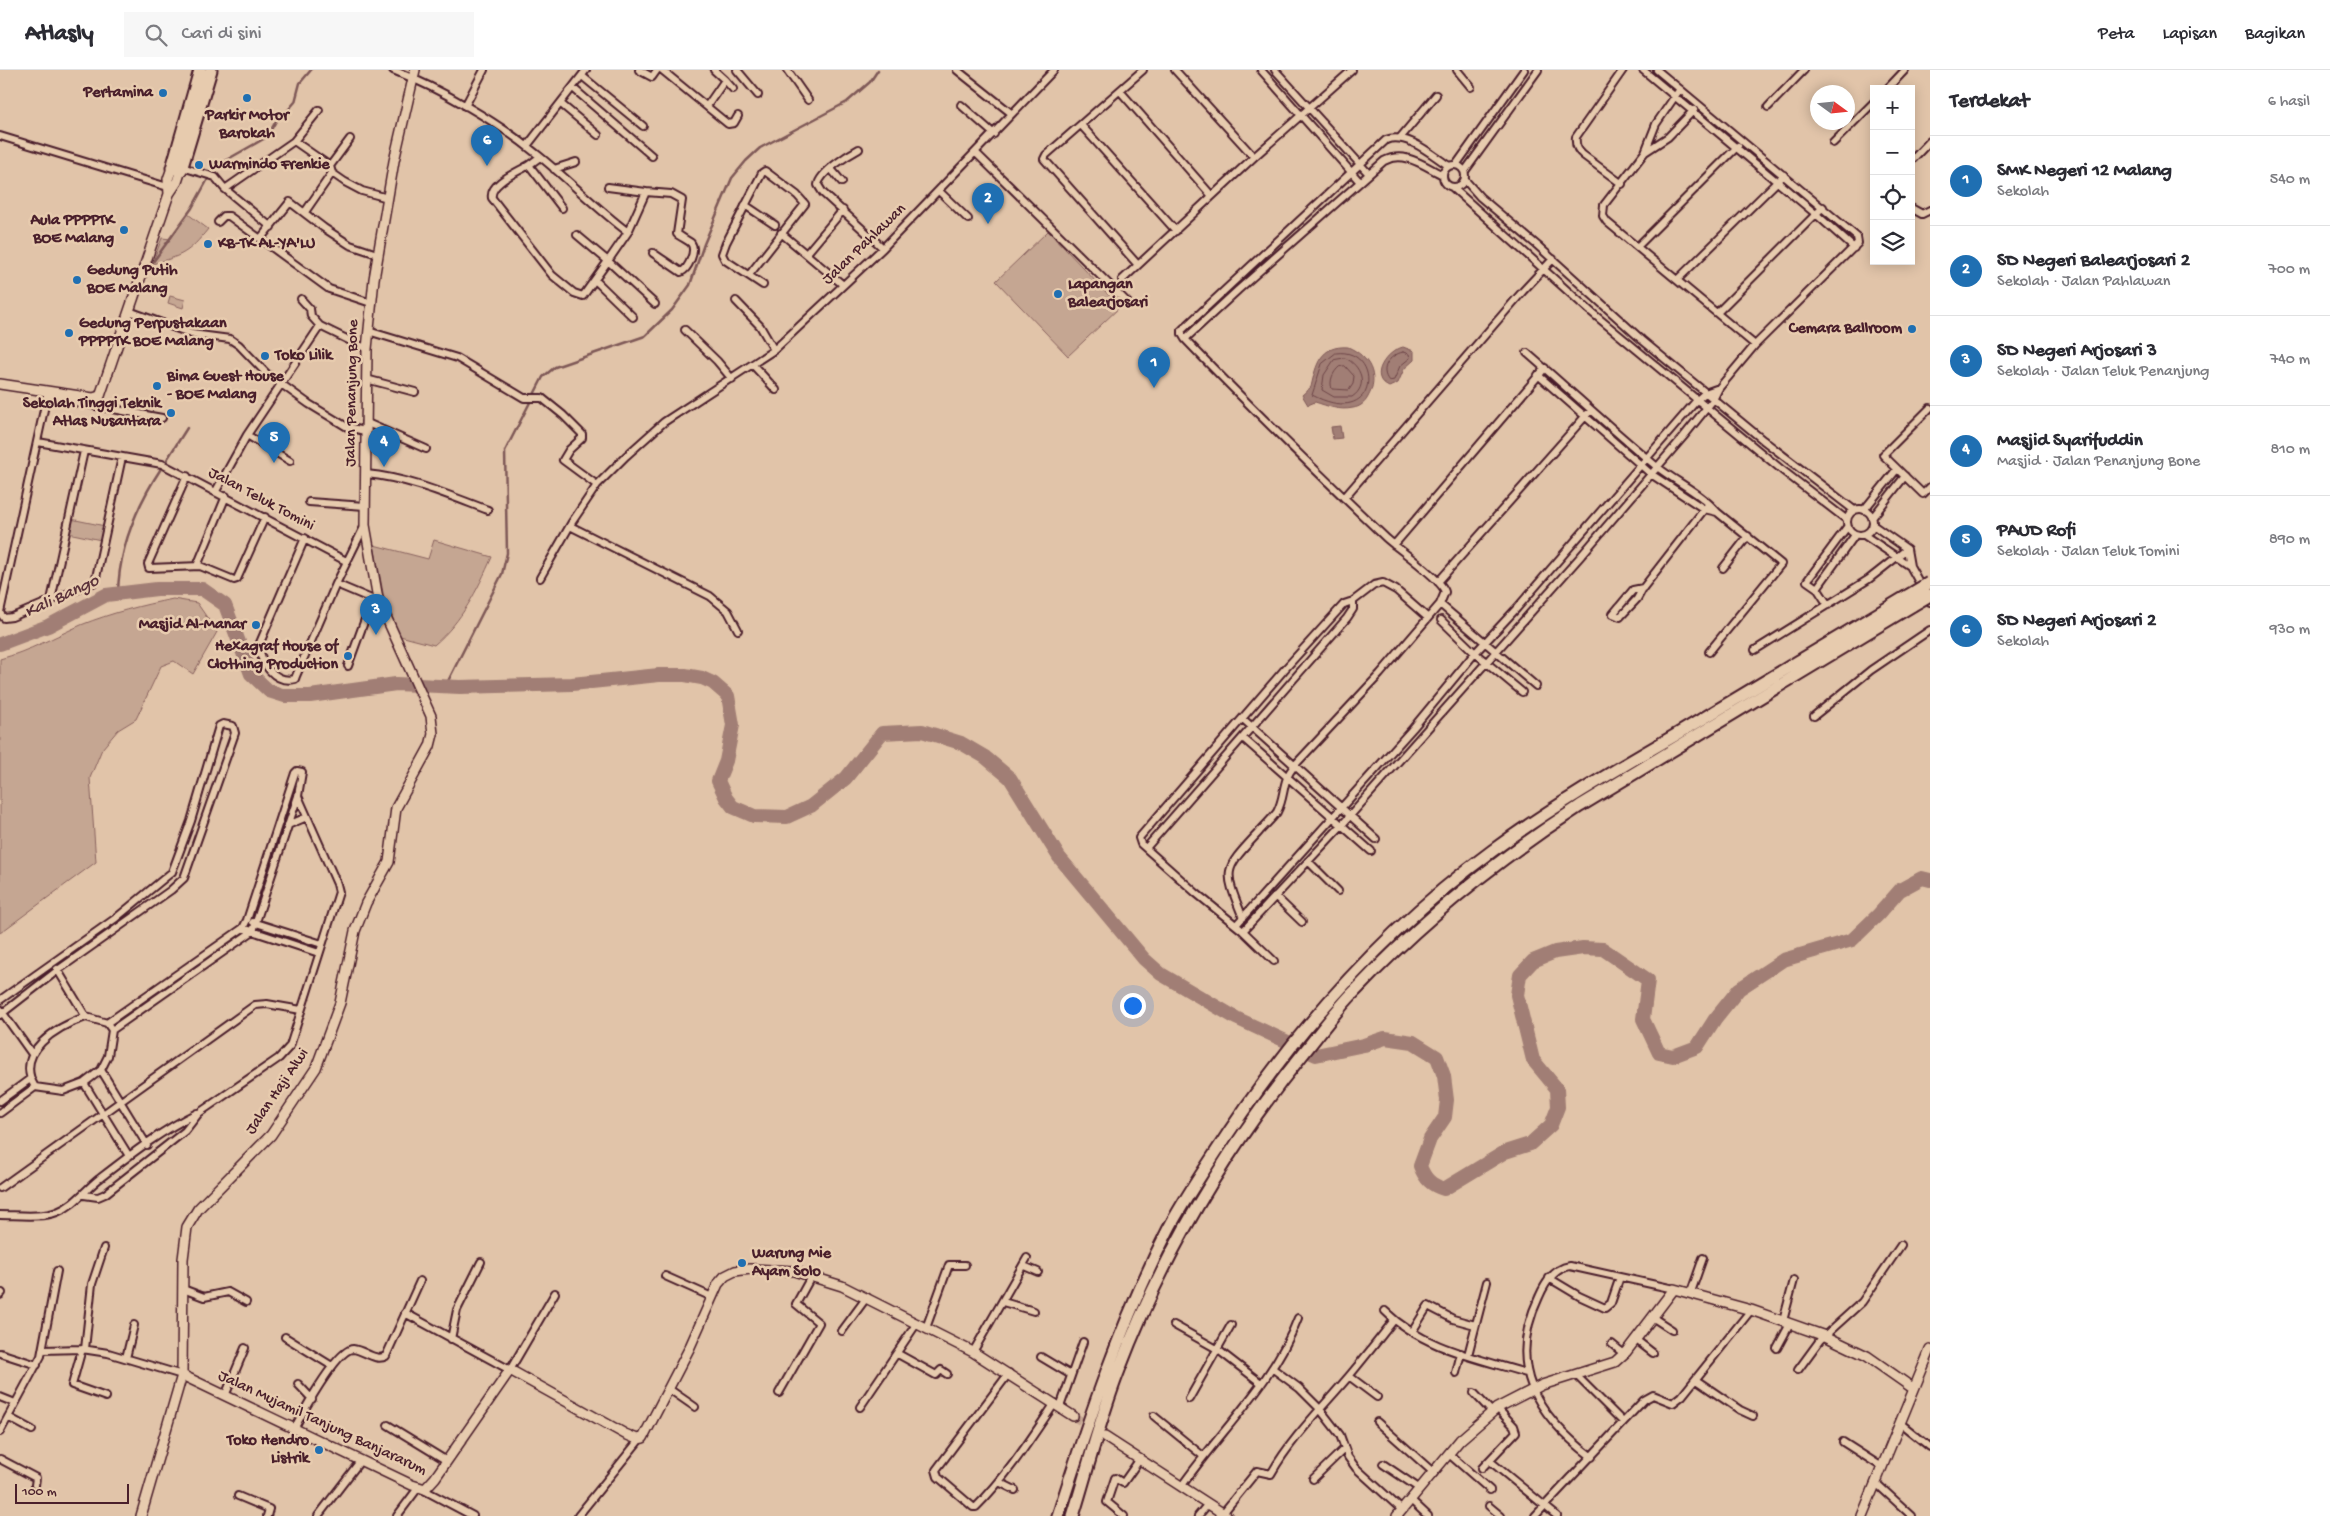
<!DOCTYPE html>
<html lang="id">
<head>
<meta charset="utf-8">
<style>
	:root { --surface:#fff; --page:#f7f7f7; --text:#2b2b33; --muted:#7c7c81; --line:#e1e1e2; --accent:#1f6fb2 }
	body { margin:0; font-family:"Gochi Hand",sans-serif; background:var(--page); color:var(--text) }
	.controls { position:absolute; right:15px; top:15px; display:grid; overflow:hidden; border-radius:0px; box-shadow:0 2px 12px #0003 }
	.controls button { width:45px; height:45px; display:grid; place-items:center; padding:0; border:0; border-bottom:1px solid var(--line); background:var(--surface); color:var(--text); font:25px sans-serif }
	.compass { position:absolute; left:1810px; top:15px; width:45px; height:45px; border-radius:50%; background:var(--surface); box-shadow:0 2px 12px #0003; rotate:105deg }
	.scale { position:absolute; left:15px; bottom:12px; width:114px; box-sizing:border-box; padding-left:5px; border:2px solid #4a1f2b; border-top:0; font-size:14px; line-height:18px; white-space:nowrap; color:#4a1f2b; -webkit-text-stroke:4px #e7cbae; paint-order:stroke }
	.you { position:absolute; left:1132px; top:935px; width:18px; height:18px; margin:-12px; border:4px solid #fff; border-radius:50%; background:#1a73e8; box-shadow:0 0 0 8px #1a73e833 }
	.badge { display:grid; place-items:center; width:32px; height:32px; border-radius:50%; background:var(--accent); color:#fff; font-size:16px; font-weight:700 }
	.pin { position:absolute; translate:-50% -41px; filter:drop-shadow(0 1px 2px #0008) }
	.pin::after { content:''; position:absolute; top:26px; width:18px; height:15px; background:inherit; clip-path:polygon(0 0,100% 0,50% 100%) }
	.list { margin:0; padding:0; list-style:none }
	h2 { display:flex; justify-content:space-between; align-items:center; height:65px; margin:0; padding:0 20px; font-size:21px }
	h2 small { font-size:16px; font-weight:400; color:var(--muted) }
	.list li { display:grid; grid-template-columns:32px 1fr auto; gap:15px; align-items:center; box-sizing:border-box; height:90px; padding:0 20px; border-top:1px solid var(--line) }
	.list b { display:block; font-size:19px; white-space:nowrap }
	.list p { margin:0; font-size:16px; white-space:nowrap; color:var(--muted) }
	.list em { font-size:16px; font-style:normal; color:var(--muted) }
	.icon { flex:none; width:28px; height:28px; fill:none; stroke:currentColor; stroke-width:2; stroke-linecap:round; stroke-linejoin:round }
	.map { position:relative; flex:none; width:1930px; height:1446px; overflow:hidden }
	header { display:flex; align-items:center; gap:30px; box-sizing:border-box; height:70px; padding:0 25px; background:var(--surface); border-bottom:1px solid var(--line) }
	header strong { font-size:24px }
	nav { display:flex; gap:28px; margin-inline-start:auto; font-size:18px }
	.search { width:350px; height:45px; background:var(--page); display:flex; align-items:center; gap:12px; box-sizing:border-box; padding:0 18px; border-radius:0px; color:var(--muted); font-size:19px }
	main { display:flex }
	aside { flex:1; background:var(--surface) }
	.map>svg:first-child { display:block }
</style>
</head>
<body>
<header>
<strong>Atlasly</strong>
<div class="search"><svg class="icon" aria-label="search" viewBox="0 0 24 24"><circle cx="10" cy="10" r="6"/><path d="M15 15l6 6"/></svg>Cari di sini</div>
<nav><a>Peta</a><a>Lapisan</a><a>Bagikan</a></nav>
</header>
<main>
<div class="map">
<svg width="1930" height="1446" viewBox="0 0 1930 1446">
	<rect width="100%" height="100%" fill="#e1c4a9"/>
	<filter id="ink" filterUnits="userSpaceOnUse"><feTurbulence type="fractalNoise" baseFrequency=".02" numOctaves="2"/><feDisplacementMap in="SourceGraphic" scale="10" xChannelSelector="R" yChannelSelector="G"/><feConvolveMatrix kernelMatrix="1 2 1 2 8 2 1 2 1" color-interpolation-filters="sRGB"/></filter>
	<g filter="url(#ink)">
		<path fill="#c5a692" stroke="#88625e" d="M188 144 208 159C189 183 182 186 152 194L162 168 171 169Z
			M1048 161 1120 237 1068 286 996 211Z
			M170 226 185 230 183 238 168 233Z
			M71 449 105 456 101 470 68 463Z
			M434 470 492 487C477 521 462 551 434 575L400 566 385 533 374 475 428 489Z
			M173 529 197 533 217 562 193 604 174 591 161 596 136 649 118 660 102 679 90 708 96 792 0 863V589C29 581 54 567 81 555 111 543 142 535 173 529Z"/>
		<path fill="#a17e74" stroke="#7e5857" d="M1348 277C1369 286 1380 306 1368 327 1365 333 1360 337 1353 338 1339 341 1328 336 1315 332L1308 335 1302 325 1311 317C1316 295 1320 275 1348 277Z
			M1403 277 1414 281V290L1404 299 1398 313 1389 317C1367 307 1387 281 1403 277Z
			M1340 356 1342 368 1333 369 1331 357Z"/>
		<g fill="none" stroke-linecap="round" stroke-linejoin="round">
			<path stroke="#6d4548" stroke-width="1" d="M1403 282 1409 284 1410 288 1400 296 1394 310 1389 311C1379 299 1389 285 1403 282Z
				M1336 283C1382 276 1382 361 1312 325L1322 294Z
				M1345 288C1361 295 1369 316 1352 327H1334L1322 320 1324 305 1334 290Z
				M1345 296 1354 306 1353 314 1349 320 1332 319C1329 311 1333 302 1339 297Z"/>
			<path stroke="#7e5857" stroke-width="2.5" d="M210 103 214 97 267 67 276 51 282 47 295 32 300 13 311 0
				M153 192 192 138 208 109
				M166 391 187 358
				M118 523C119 476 137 435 162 397
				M445 617 502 504 507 483 505 381 543 307 555 297 645 266 672 240 690 215 704 174 732 108 746 91 760 78 847 32 870 12 878 0"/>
			<path stroke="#a17e74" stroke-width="14" d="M0 574 48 556 106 525 157 519H202L225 535 251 604 269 621 285 626H310L396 614 460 617 572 614 659 605H685L702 608 713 613 728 626 733 655 726 691 718 711 726 728 733 737 754 746 787 747 811 736 846 708 882 663 922 661 961 673 985 687 1010 708 1059 787 1144 889 1161 904 1236 948 1316 985 1364 975 1385 968 1413 972 1437 987 1444 1006 1447 1030 1445 1047 1430 1069 1420 1096C1425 1109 1431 1115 1444 1119L1505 1082 1530 1074 1551 1055 1558 1037 1557 1019 1533 990 1517 925 1520 905 1533 891 1555 882 1583 878 1603 879 1648 910 1643 949 1659 983 1673 986 1697 977 1715 949 1739 919 1783 890 1852 870 1878 845 1900 820 1922 808 1930 810"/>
			<path stroke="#c3a390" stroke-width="9" stroke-dasharray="9 4.5" stroke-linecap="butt" d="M1073 1346 1092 1358"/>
			<defs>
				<path id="street" d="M393 0C441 19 498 52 538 85 569 110 596 138 628 162L608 191 655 234
					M639 0 652 7 657 0
					M662 0 728 54 734 53 738 46
					M737 0 758 25
					M787 0 808 30
					M957 0 1011 43
					M1175 0 1254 87
					M1261 0 1360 112
					M1275 0 1369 104
					M1457 0 1471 17
					M1643 0 1817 145 1854 178
					M582 6 643 56
					M725 10 733 19
					M573 18 652 86
					M1680 19 1656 54 1645 82 1604 135 1603 146 1607 152 1755 275
					M1887 19 1905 0
					M1120 21 1212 126
					M561 34 598 65
					M961 35 994 64
					M465 36 484 0
					M707 36 725 10 714 0
					M1768 37 1804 0
					M1081 55 1176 161
					M0 66 171 118
					M1400 68 1436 25
					M294 71 319 40
					M1833 73 1874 32
					M527 76 586 0
					M859 79C848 85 820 102 818 115L823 123 883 178
					M1645 82 1668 67 1694 40
					M976 83 1128 233
					M540 87 529 95 562 138
					M1911 91 1930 71
					M1443 106a11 11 0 1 1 22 0a11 11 0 1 1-22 0Z
					M529 95C518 102 489 113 492 128L552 205 574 223 583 226 608 191 577 165
					M1456 95 1524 0
					M330 96 350 69
					M182 97 215 107 225 119 271 157
					M554 99 576 92
					M831 99 842 112
					M1465 101 1538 0
					M1465 110 1480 127 1538 176 1642 270 1763 370 1854 440
					M1622 114 1583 85C1577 80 1575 75 1576 67L1623 0
					M608 117 646 122 628 162
					M1452 117 1590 241 1782 400 1847 450
					M225 119 294 71 330 96 332 103 345 112 362 121 388 128
					M646 122 671 124 682 130 677 164C681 167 687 170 691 173 697 181 688 199 681 202L653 183
					M940 122 968 149
					M745 135 775 155
					M1911 138 1922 144 1930 140
					M305 142 332 103
					M218 152 224 146H229L329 219 371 233
					M781 163 842 214
					M261 168 290 132 324 158 350 175 377 184
					M1638 176 1738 76
					M807 183 843 140
					M1138 195 1044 89 1046 85 1143 0
					M749 205 805 134 797 125 765 101 762 103 726 173 722 184 725 190 763 215
					M595 210 633 247
					M1122 210 1254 87 1352 0
					M1677 210 1784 105
					M301 229 310 239 311 246 320 256 367 279
					M736 231 760 256 774 280
					M129 241 192 264 230 269 239 275 266 303 309 334 347 357 365 361
					M1717 243 1823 137
					M685 260 717 291 732 309
					M368 261 457 288 524 328H542L563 345 582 364V368L569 380 563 390 597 415
					M1185 269 1238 220 1384 91C1405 80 1424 96 1443 105
					M1527 283C1571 321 1612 360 1656 396 1676 412 1701 423 1717 442L1781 494 1709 582
					M753 295 776 320
					M1538 305 1651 404 1704 439 1717 442
					M366 309 415 322
					M47 327 162 348
					M1930 338 1883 385 1923 424 1930 417
					M365 352 426 379
					M247 365 290 391
					M38 372 162 394 346 491
					M366 404C409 408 448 425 488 440
					M187 406 148 494 149 498 200 496 234 510 237 509 265 447
					M216 421 247 365 320 256
					M1344 428 1523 221 1553 189
					M309 432 365 436
					M1847 452a13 13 0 1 1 26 0a13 13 0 1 1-26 0Z
					M1864 440 1897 399
					M1872 448 1905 406
					M1873 455 1907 479 1910 496 1930 532
					M570 456 710 526 728 541 738 560
					M1847 457 1807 511 1817 518 1855 465
					M1864 465 1910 496
					M305 468 259 575C260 593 275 614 295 609L296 606 336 514 365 455
					M1394 475 1545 298
					M197 496 226 426
					M1723 498 1748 466
					M540 508 572 452 597 415 626 386 664 352 774 280 883 178 1054 0
					M1438 512 1590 341
					M336 514 374 530
					M1643 518 1633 520 1613 544 1620 547 1637 529 1643 518 1706 437
					M1817 518 1828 535
					M51 530 84 381
					M1440 534 1536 616
					M0 542 48 321
					M0 543 4 548 12 547 95 512 122 387
					M1441 550 1475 583 1522 622
					M1755 580 1869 509 1907 479
					M348 596 372 530
					M1814 646 1871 600 1930 560
					M1243 649 1376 769
					M1243 668 1371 781
					M288 755 307 747
					M1146 778 1347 548 1353 539V531
					M1308 791 1338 821
					M1275 826 1302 852
					M1243 848C1223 798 1223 801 1259 762 1265 755 1272 749 1277 742 1286 725 1281 712 1294 696L1380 604 1440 534 1445 522C1442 509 1398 479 1386 468 1318 403 1250 337 1185 269L1182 264V260L1386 70C1407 62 1432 85 1449 96
					M253 852 322 874
					M1236 855 1413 658 1475 583 1517 538 1697 330 1705 323 1719 318
					M243 858 319 883
					M1243 861 1341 756 1580 487 1684 366 1713 330 1719 318 1755 275 1858 173 1857 167 1657 0
					M1274 891 1243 861 1196 823 1141 774 1139 768 1284 600 1344 534 1353 531 1374 515 1383 513 1396 520 1428 548
					M57 899 86 947
					M0 930 116 848 172 802 191 751 219 656 223 654 233 656 235 663 184 808 171 820 58 900 0 945
					M0 939 32 984
					M86 947 107 953 112 960 108 986 101 1000 84 1013 63 1021 35 1017C13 982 58 956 86 947Z
					M107 953 243 858 247 850 295 703 297 701 302 702 298 726 253 861 112 960
					M101 1000 147 1075
					M84 1013 129 1086
					M0 1031 30 1009
					M0 1043 35 1017
					M0 1118 255 935 267 934 301 940
					M84 1125 98 1127 105 1124 185 1061 199 1043 279 988 290 976 339 822 337 814 298 726
					M0 1145C17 1145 41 1148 57 1142 75 1135 85 1120 99 1109 130 1085 162 1060 197 1043
					M1024 1196 1038 1202
					M665 1206 712 1227
					M1549 1208 1579 1226 1605 1238 1611 1233 1620 1207
					M183 1219 204 1227 228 1222 246 1232
					M1691 1222 1703 1188
					M0 1225 2 1223
					M1003 1232 1034 1241
					M1385 1241C1422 1278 1477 1288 1526 1303
					M405 1243 510 1300 555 1223
					M1652 1247 1672 1260
					M1783 1251 1794 1210
					M1174 1255 1217 1279 1261 1313
					M926 1258 949 1195H965
					M842 1261 867 1227
					M1412 1262 1428 1236 1453 1249 1475 1255
					M285 1267 332 1296
					M451 1269 457 1240 481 1192
					M1635 1269 1653 1283
					M1612 1274 1624 1284
					M1777 1278 1790 1254
					M82 1279 72 1315 106 1327
					M85 1279 92 1214 104 1178
					M43 1280 82 1279 108 1283 182 1305
					M973 1282 1027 1188
					M0 1283 37 1295
					M898 1284 936 1305 941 1300 947 1304
					M1468 1285 1487 1212
					M1041 1287 1071 1305
					M126 1288 134 1255
					M1272 1298 1299 1318 1319 1338 1340 1365 1348 1387 1356 1398 1402 1440
					M1798 1300 1820 1270 1862 1232 1901 1175
					M1009 1303 936 1400 938 1407 973 1437H976C1007 1406 1030 1370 1055 1333
					M1456 1303 1461 1283
					M1576 1305 1623 1352
					M1349 1306 1377 1327
					M1696 1310 1740 1340 1753 1346
					M298 1314 312 1329
					M669 1319 695 1337
					M779 1323 819 1253 796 1234 812 1205
					M1474 1323 1492 1342
					M225 1326 245 1278
					M0 1327 15 1333
					M1189 1329 1231 1255
					M860 1337 917 1253
					M1060 1337 1083 1272
					M1154 1346 1203 1386
					M8 1347 32 1360
					M1377 1352 1434 1403
					M1900 1353 1930 1377
					M388 1355 447 1391
					M294 1359C302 1344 337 1279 353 1279 364 1280 375 1292 386 1286L420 1211
					M0 1362 41 1286 57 1201
					M1843 1372 1882 1397
					M1449 1384 1490 1420
					M1592 1387C1536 1345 1506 1296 1539 1227 1545 1213 1554 1198 1570 1196L1674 1219
					M0 1389 36 1408 35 1415
					M1490 1391 1557 1446
					M1383 1394 1420 1419
					M1482 1398 1516 1362 1514 1356 1497 1338
					M1313 1409 1344 1379
					M999 1412 1015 1420
					M1876 1413 1912 1446
					M1181 1417C1220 1361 1274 1312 1298 1248
					M422 1419 473 1446
					M238 1426 269 1439 267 1446
					M1411 1430 1428 1446
					M1489 1436 1501 1446
					M1223 1443 1257 1401 1271 1404C1292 1367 1323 1337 1350 1305 1365 1287 1380 1268 1394 1250
					M318 1446 361 1390
					M397 1446 418 1418
					M578 1446 640 1369
					M1124 1446 1107 1432 1115 1408 1123 1413 1140 1389
					M1198 1446 1208 1434
					M1535 1446 1644 1330 1653 1325 1673 1333 1682 1326 1751 1240"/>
				<path id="secondary" d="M169 124 168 109 172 98
					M0 314 93 328 100 326 169 124 177 112 181 100
					M182 1305 412 1415 425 1419 435 1408 510 1300 625 1364 637 1369 643 1368 689 1279 718 1214 725 1206 735 1201 750 1199 794 1201 842 1216 973 1282 1073 1346
					M1105 1367 1227 1446
					M141 1446 182 1305 183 1189 187 1157 198 1139 271 1065 316 998 340 933 355 861 366 833 389 792 396 738 430 676 433 664 431 646 378 529 365 455 367 279 374 209 394 91 415 0
					M1397 1446 1460 1370 1497 1338 1542 1315 1615 1292 1626 1282 1674 1219 1751 1240 1825 1266 1867 1286 1914 1319
					M1862 1446 1930 1280"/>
				<path id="highway" d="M200 0 172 98 181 100 211 0
					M1058 1446C1089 1348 1121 1252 1168 1160 1181 1135 1197 1111 1212 1088 1286 972 1380 863 1492 781 1550 738 1612 702 1674 666 1752 619 1831 572 1909 525
					M1073 1446C1088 1398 1100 1348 1119 1300 1163 1184 1228 1076 1306 980 1322 960 1337 939 1355 921 1422 850 1498 789 1580 736L1913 535"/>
			</defs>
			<use href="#street" stroke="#4a1f2b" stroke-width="10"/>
			<use href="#secondary" stroke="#4a1f2b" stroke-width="12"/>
			<use href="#highway" stroke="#4a1f2b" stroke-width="15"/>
			<use href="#street" stroke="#e7cbae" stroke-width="6"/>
			<use href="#secondary" stroke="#e7cbae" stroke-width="9"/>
			<use href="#highway" stroke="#e7cbae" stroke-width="11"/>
			<defs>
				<path id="highway-bridge" d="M1909 525 1929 513
					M1913 535 1930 525"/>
			</defs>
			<use href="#highway-bridge" stroke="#4a1f2b" stroke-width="15" stroke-linecap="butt"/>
			<use href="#highway-bridge" stroke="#e7cbae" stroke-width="11"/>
		</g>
	</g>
	<g fill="#1f6fb2" stroke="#e7cbae" stroke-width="2">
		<circle cx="163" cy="23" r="5"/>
		<circle cx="247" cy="28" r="5"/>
		<circle cx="199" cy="95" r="5"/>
		<circle cx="124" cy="160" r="5"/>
		<circle cx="208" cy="174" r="5"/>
		<circle cx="77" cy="210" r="5"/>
		<circle cx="1058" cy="224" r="5"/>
		<circle cx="1912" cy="259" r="5"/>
		<circle cx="69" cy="263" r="5"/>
		<circle cx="265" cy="286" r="5"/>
		<circle cx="157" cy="316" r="5"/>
		<circle cx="171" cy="343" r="5"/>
		<circle cx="256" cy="555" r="5"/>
		<circle cx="348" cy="586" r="5"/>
		<circle cx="742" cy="1193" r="5"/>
		<circle cx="319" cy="1380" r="5"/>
	</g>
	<g text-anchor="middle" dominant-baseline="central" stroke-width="5" stroke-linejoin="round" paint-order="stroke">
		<g font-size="16" font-weight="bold" fill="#4a1f2b" stroke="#e7cbae" text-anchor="start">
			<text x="153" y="23" text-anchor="end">Pertamina</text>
			<text x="247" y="46" text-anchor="middle">Parkir Motor<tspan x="247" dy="18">Barokah</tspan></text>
			<text x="209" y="95">Warmindo Frenkie</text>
			<text x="114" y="151" text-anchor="end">Aula PPPPTK<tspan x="114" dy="18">BOE Malang</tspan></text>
			<text x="218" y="174">KB-TK AL-YA'LU</text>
			<text x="87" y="201">Gedung Putih<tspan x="87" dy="18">BOE Malang</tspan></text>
			<text x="1068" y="215">Lapangan<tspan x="1068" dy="18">Balearjosari</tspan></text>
			<text x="79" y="254">Gedung Perpustakaan<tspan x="79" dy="18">PPPPTK BOE Malang</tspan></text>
			<text x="1902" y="259" text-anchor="end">Cemara Ballroom</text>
			<text x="275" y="286">Toko Lilik</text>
			<text x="167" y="307">Bima Guest House<tspan x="167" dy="18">- BOE Malang</tspan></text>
			<text x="161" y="334" text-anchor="end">Sekolah Tinggi Teknik<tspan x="161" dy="18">Atlas Nusantara</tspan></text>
			<text x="246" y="555" text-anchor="end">Masjid Al-Manar</text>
			<text x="338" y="577" text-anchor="end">Hexagraf House of<tspan x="338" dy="18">Clothing Production</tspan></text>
			<text x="752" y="1184">Warung Mie<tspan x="752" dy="18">Ayam Solo</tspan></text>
			<text x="309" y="1371" text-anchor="end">Toko Hendro<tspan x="309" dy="18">Listrik</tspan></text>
		</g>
		<g font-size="16" fill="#4a1f2b" stroke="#e7cbae">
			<text transform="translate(865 175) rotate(-44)">Jalan Pahlawan</text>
			<text transform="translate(353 323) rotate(-89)">Jalan Penanjung Bone</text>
			<text transform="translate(261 430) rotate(28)">Jalan Teluk Tomini</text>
			<text transform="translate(278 1022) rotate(-56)">Jalan Haji Alwi</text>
			<text transform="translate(322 1354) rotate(25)">Jalan Mujamil Tanjung Banjararum</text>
		</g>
		<g font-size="18" font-style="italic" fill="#5b323a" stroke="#e7cbae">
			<text transform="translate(62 527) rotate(-25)">Kali Bango</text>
		</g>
	</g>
</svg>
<div class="controls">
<button>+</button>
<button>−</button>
<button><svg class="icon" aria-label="locate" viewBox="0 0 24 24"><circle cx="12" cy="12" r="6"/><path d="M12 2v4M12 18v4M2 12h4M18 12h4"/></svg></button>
<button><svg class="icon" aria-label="layers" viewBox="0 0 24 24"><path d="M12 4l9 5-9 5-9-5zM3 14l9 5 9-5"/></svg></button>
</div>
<svg class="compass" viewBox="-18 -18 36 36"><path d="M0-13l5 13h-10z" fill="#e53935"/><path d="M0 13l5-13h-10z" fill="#7c7c81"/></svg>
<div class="scale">100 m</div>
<div class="you"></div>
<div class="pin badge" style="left:1154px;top:318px">1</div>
<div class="pin badge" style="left:988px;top:154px">2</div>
<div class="pin badge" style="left:376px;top:565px">3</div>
<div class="pin badge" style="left:384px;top:397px">4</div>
<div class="pin badge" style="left:274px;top:393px">5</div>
<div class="pin badge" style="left:487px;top:96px">6</div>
</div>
<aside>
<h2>Terdekat<small>6 hasil</small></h2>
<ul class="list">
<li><span class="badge">1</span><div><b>SMK Negeri 12 Malang</b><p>Sekolah</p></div><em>540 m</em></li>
<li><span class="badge">2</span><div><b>SD Negeri Balearjosari 2</b><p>Sekolah · Jalan Pahlawan</p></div><em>700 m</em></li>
<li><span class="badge">3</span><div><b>SD Negeri Arjosari 3</b><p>Sekolah · Jalan Teluk Penanjung</p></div><em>740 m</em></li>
<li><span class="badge">4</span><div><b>Masjid Syarifuddin</b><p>Masjid · Jalan Penanjung Bone</p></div><em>810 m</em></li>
<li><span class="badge">5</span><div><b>PAUD Rofi</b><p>Sekolah · Jalan Teluk Tomini</p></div><em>890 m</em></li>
<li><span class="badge">6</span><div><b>SD Negeri Arjosari 2</b><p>Sekolah</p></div><em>930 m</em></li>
</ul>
</aside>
</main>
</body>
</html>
